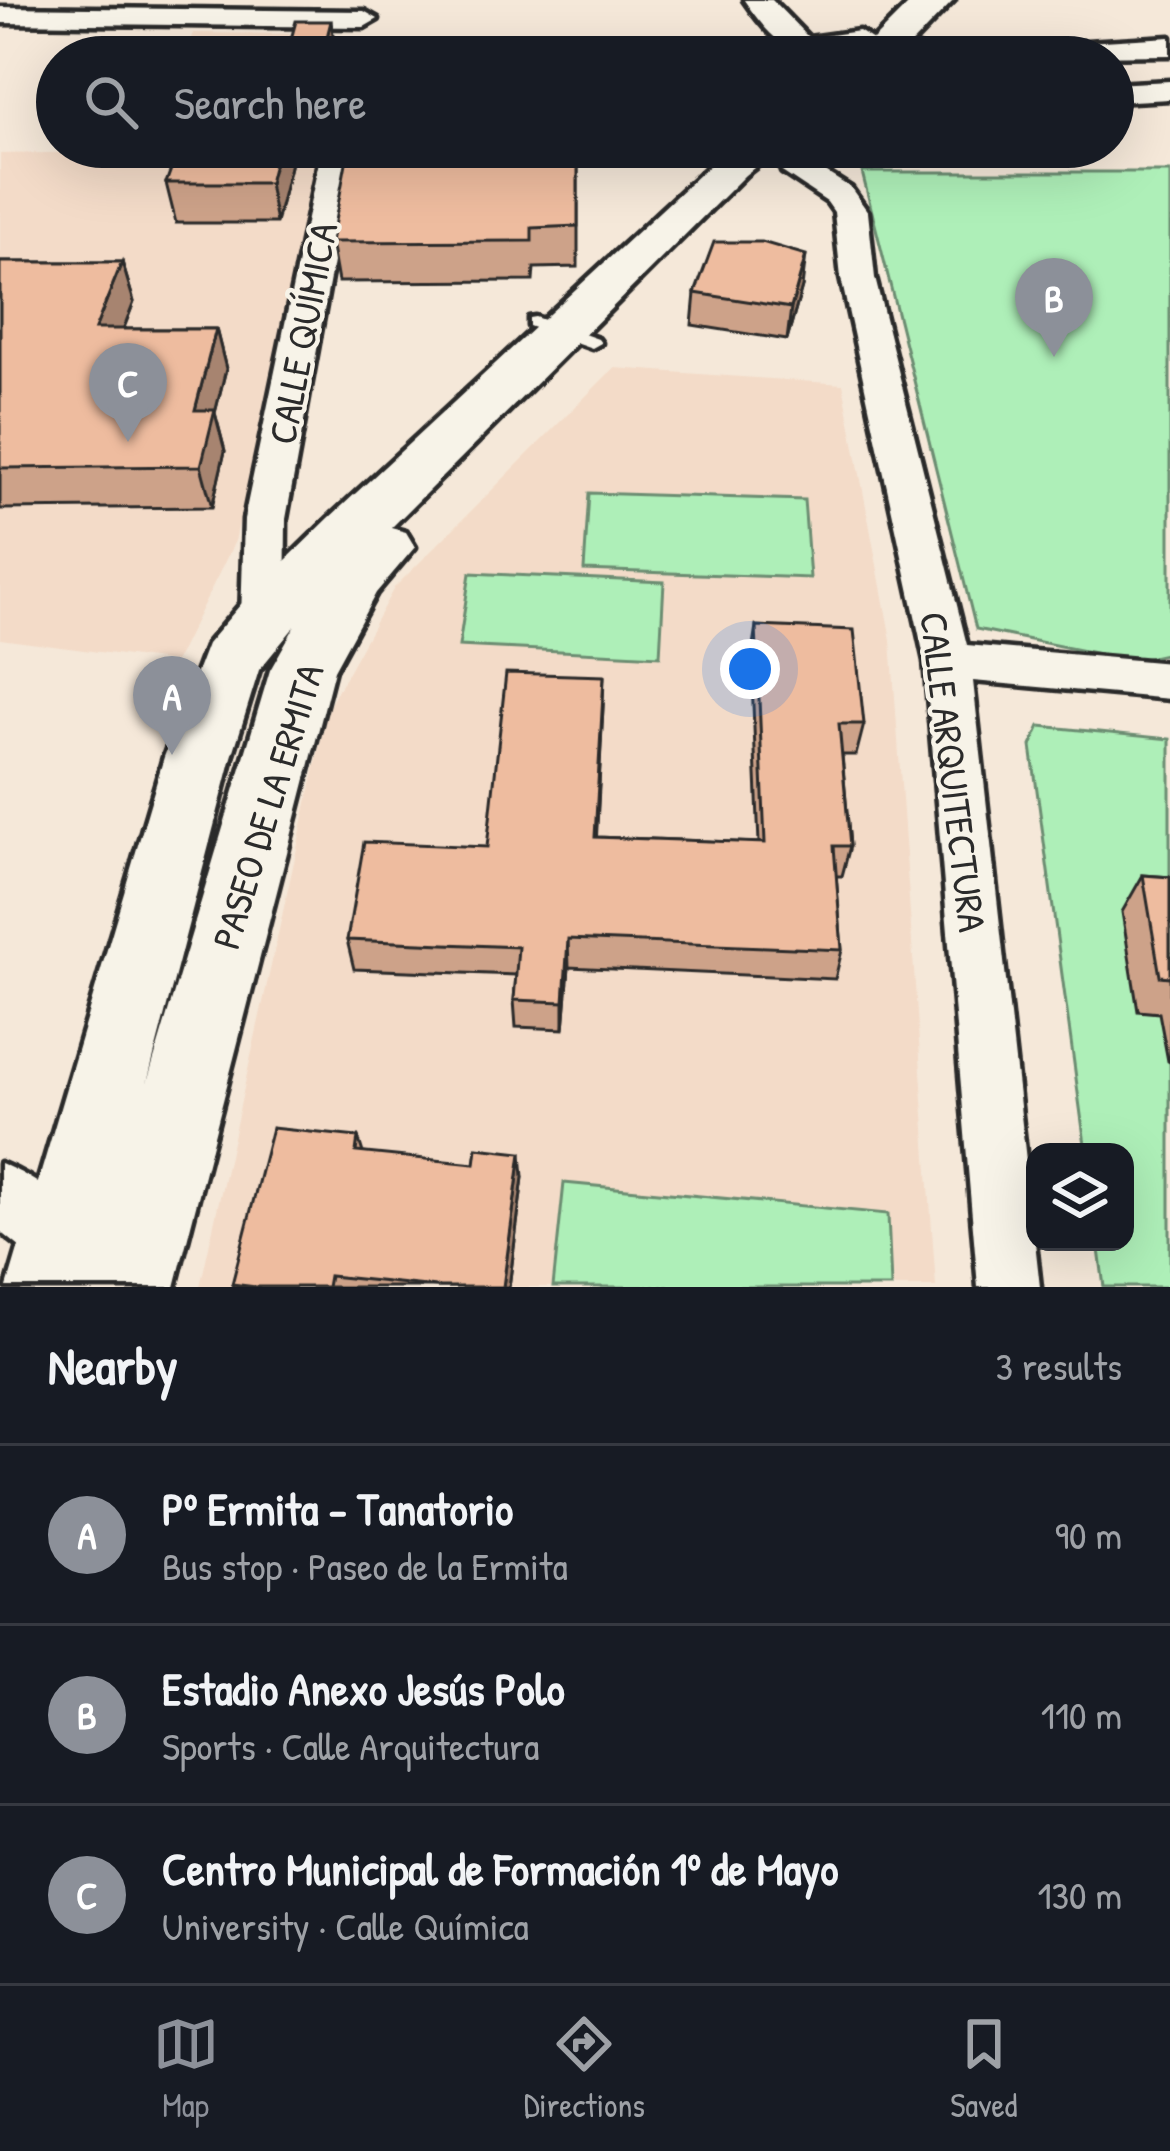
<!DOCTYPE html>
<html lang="en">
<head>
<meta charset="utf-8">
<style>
	:root { --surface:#171b24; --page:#20242c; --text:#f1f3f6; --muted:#9ea1a6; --line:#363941; --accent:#8c9099 }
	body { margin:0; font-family:"Patrick Hand",sans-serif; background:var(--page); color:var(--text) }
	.controls { position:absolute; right:36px; bottom:36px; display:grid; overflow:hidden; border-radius:24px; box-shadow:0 12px 48px #0002 }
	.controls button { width:108px; height:108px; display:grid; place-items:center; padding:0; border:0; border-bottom:3px solid var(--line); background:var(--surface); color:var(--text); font:60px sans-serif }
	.you { position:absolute; left:750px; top:669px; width:42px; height:42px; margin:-30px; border:9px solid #fff; border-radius:50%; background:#1a73e8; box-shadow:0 0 0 18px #1a73e833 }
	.badge { display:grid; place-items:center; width:78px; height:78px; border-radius:50%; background:var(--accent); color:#fff; font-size:39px; font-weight:700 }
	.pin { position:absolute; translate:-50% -99px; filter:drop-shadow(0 3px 6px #0008) }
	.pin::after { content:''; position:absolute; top:63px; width:42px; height:36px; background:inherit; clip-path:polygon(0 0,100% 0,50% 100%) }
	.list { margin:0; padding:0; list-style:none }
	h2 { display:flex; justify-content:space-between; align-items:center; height:156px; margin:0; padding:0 48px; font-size:51px }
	h2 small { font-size:39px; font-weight:400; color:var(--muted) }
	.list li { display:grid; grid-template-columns:78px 1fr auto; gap:36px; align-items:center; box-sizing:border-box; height:180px; padding:0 48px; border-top:3px solid var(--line) }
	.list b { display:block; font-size:45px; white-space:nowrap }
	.list p { margin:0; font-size:39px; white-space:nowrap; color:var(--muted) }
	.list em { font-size:39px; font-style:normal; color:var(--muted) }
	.icon { flex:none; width:66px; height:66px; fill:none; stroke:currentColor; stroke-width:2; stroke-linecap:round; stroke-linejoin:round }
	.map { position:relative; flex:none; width:1170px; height:1287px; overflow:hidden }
	.search { position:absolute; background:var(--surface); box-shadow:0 12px 48px #0002; left:36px; right:36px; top:36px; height:132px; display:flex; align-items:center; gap:30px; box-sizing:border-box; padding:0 42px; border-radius:66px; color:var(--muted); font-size:45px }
	.sheet { height:696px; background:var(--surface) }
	nav { display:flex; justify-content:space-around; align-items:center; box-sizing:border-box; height:168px; border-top:3px solid var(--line); background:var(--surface); font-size:33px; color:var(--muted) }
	nav a { display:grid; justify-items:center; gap:6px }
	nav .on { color:var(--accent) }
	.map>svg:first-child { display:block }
</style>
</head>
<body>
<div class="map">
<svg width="1170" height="1287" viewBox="0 0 1170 1287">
	<rect width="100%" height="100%" fill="#f5e8d9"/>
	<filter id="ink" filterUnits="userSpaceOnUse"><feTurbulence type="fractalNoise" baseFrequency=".00833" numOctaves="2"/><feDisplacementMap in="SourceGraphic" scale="24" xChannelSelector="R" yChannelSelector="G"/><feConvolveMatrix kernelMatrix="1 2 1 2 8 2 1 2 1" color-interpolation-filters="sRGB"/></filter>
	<g filter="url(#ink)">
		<path fill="#f3dbc8" d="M193 33 291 34 285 57H183Z
			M322 147 235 541 175 662 0 639V154Z
			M614 368 843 384 891 640 936 1287H200L328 708 394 588Z"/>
		<path fill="#aeefb8" stroke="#6c8d72" stroke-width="3" d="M862 172H1170V653L1134 661 976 629Z
			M589 493 804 500 810 578 584 570Z
			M470 573 664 582 660 656 459 646Z
			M1040 726 1170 739V1287H1104L1098 1242H1125V1152H1086L1031 746Z
			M564 1183 888 1214 891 1287H553Z"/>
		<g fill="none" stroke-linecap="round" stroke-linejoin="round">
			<defs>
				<path id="service" d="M535 317 598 339 601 343 592 348 529 326V318Z"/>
				<path id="minor" d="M744 0H772L809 38 859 31 873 40 869 46C803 63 783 57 744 0Z
					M0 7 364 11 378 19 364 27 0 23Z
					M889 36 929 51 933 57C913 57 889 62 875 45L879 39Z
					M1170 37V55L974 57 988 48Z
					M1170 81V99L1113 102V84Z
					M322 147H354L286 519 285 620 279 632 263 636 247 632 241 620 244 519Z
					M776 147H804L808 161 851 188 868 212 875 278 967 645 1170 663V699L973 681 1040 1287H978L925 661 841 278 834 212 827 202 782 172Z
					M0 1163C36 1178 80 1207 95 1243L86 1265 64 1274 42 1265 0 1231Z"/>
				<path id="secondary" d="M913 0H954L899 57H856Z
					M729 147H781L745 175 391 528 406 532 415 547 376 593 334 670 175 1287H7L164 757 207 644 241 604 329 518ZM295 626 270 670 147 1083 232 757 259 670Z"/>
			</defs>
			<use href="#service" stroke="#2b2b2b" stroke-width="9"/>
			<use href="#minor" stroke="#2b2b2b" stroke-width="9"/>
			<use href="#secondary" stroke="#2b2b2b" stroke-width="9"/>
			<use href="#service" fill="#f7f3e8" fill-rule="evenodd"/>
			<use href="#minor" fill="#f7f3e8" fill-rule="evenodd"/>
			<use href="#secondary" fill="#f7f3e8" fill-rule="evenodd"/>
		</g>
		<path fill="#cda289" stroke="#2b2b2b" stroke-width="3" d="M578 147V267L534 268 533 281 338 282 331 242Z
			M292 158 276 223H176L166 183Z
			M0 262H122L134 302 123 329H216L226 369 215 413 225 451 212 507 0 509Z
			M802 287 787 340 692 325 695 293Z
			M756 626 864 724 856 755H842L850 846 842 876H836L842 950 835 979 569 967 564 1029 516 1027 514 1000 516 975 354 969 347 940 487 847 603 707 596 837 759 843 751 658Z
			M1143 875 1170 877V1062L1168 1061 1159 1013 1138 1011 1122 912Z
			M358 1137 363 1153 523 1177 509 1287H233L232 1284Z"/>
		<path fill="#a7846f" stroke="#2b2b2b" stroke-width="3" d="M331 21 334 41 330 57H322Z
			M278 147H291L292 158 276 223 269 183Z
			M806 255 802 287 787 340 791 308Z
			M122 262 134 302 108 370 95 329Z
			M216 329 226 369 215 413 225 451 212 507 201 466 195 410Z
			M604 676 603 707 595 866V837Z
			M568 939 569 967 564 1029V1002Z
			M521 1153 523 1177 509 1287H503Z"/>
		<path fill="#eebc9f" stroke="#2b2b2b" stroke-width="3" d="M296 21H331L322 57H286Z
			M179 147H278L269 183H166Z
			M349 147H578V226L532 228V241L331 242Z
			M714 242H762L806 255 791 308 695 293Z
			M0 262H122L95 329H216L195 410H215L201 466 0 468Z
			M756 626 854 630 864 724H839L850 846H834L842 950 568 939 564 1002 514 1000 518 947 347 940 364 842 487 847 506 673 604 676 595 837 765 843Z
			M1143 875 1170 877V977L1160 976Z
			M272 1128 358 1137 356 1152 475 1164 477 1148 521 1153 503 1287H436L329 1276 327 1287H256L232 1284Z"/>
	</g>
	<g text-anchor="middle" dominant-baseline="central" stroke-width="9" stroke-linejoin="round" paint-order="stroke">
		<g font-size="39" fill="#2b2b2b" stroke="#f7f3e8">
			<text transform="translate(302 333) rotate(-79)">CALLE QUÍMICA</text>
			<text transform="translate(954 772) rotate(83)">CALLE ARQUITECTURA</text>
			<text transform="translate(267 806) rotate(-73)">PASEO DE LA ERMITA</text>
		</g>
	</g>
</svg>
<div class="controls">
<button><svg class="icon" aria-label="layers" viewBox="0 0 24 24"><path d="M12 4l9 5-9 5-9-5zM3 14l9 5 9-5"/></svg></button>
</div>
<div class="you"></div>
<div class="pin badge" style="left:172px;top:755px">A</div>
<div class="pin badge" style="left:1054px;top:357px">B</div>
<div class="pin badge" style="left:128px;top:442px">C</div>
<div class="search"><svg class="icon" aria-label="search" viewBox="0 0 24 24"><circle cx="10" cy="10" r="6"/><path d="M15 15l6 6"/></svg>Search here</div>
</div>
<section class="sheet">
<h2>Nearby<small>3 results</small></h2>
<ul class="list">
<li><span class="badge">A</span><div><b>Pº Ermita - Tanatorio</b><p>Bus stop · Paseo de la Ermita</p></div><em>90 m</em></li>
<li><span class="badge">B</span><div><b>Estadio Anexo Jesús Polo</b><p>Sports · Calle Arquitectura</p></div><em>110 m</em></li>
<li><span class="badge">C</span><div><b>Centro Municipal de Formación 1º de Mayo</b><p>University · Calle Química</p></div><em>130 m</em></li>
</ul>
</section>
<nav>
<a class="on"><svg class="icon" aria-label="map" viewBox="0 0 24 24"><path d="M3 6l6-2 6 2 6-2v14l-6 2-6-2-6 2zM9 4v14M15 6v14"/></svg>Map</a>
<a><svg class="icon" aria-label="directions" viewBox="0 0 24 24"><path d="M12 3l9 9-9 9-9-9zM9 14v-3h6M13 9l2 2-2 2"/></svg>Directions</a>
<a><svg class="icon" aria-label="saved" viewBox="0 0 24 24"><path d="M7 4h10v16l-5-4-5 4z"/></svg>Saved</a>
</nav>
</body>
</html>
